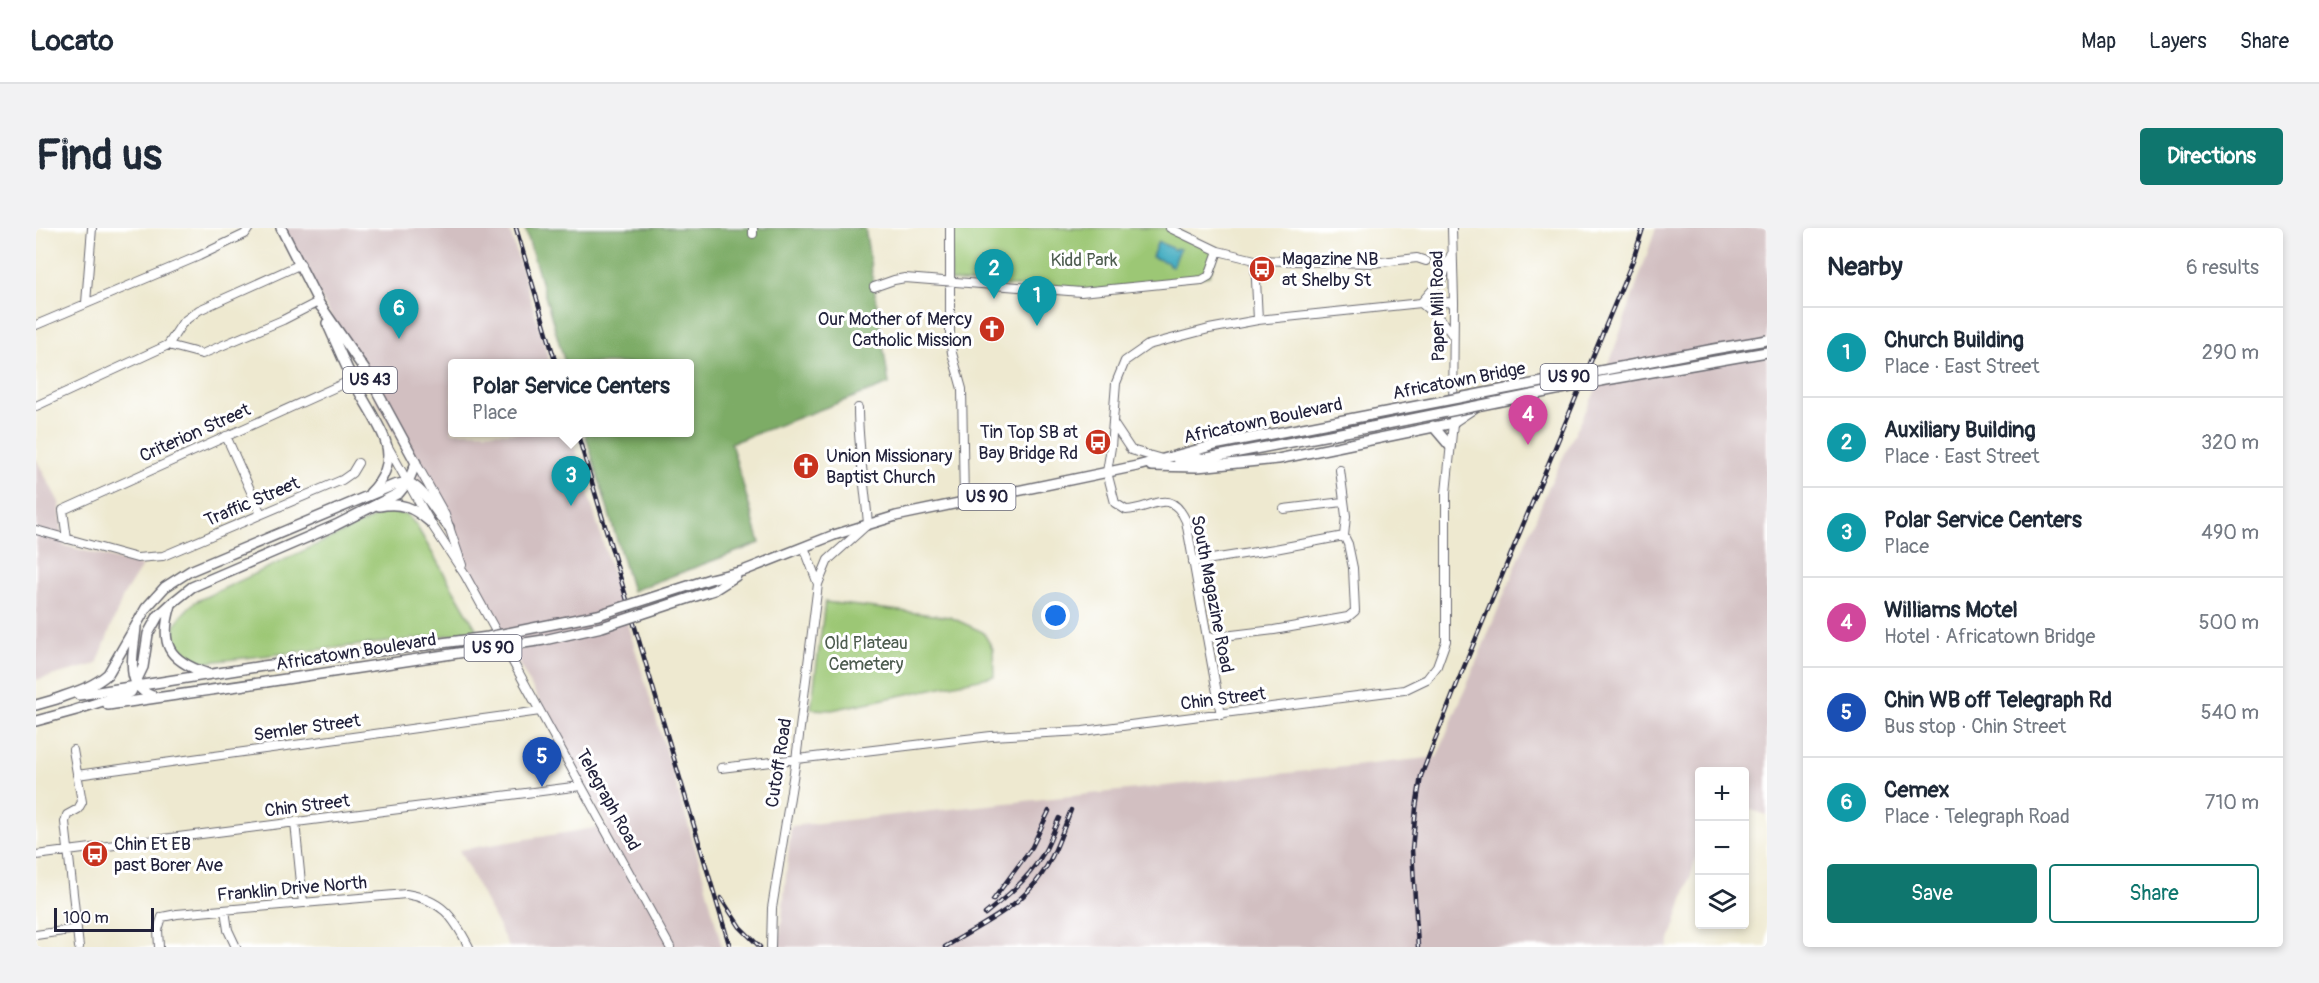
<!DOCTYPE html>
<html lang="en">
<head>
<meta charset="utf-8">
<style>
	:root { --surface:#fff; --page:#f2f2f3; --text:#1f2937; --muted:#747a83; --line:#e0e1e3; --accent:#0f766e }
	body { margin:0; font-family:Pangolin,sans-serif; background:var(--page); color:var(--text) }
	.controls { position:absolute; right:18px; bottom:18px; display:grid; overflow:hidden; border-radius:6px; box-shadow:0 3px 9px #0003 }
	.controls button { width:54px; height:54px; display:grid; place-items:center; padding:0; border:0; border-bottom:2px solid var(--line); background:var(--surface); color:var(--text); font:30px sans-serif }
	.scale { position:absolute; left:18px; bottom:15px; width:100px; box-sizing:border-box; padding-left:6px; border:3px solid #22223b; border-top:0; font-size:16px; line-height:21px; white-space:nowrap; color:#22223b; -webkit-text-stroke:4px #fff; paint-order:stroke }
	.you { position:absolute; left:1020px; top:388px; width:21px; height:21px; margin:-15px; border:4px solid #fff; border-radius:50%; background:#1a73e8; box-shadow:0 0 0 9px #1a73e833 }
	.badge { display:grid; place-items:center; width:39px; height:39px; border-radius:50%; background:var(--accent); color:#fff; font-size:20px; font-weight:700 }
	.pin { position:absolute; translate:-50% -50px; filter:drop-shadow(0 2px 3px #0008) }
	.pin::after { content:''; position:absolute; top:32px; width:21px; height:18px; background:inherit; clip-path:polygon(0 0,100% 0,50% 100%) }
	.popup { position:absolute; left:412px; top:131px; width:246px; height:78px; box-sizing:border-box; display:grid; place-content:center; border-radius:6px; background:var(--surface); filter:drop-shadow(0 2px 4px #0005); font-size:20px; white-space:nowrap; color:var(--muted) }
	.popup b { font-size:22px; color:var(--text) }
	.popup::after { content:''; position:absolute; left:50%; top:100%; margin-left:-12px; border:12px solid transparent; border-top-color:var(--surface) }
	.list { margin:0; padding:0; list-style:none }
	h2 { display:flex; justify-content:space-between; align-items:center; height:78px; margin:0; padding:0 24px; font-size:26px }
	h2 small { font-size:20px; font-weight:400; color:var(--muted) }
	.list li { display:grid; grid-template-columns:39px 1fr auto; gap:18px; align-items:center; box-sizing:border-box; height:90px; padding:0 24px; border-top:2px solid var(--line) }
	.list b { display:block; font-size:22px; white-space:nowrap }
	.list p { margin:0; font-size:20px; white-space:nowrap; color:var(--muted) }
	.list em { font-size:20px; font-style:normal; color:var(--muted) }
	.actions { display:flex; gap:12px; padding:18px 24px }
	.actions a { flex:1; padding:14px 0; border:2px solid var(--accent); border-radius:6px; text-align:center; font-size:21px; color:var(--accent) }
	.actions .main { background:var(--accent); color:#fff }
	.icon { flex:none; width:33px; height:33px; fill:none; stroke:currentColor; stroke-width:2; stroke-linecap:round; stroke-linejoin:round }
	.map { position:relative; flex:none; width:1731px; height:719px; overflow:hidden; border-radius:6px }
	header { display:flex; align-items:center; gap:36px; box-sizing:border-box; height:84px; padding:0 30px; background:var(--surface); border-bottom:2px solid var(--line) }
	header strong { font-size:28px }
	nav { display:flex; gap:33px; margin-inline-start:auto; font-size:21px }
	.intro { display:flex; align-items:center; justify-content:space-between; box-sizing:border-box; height:144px; padding:0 36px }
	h1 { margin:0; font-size:42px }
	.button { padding:15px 27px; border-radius:6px; background:var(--accent); color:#fff; font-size:21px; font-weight:700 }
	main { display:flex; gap:36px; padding:0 36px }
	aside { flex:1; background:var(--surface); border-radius:6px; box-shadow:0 3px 9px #0003 }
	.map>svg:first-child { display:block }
</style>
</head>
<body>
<header>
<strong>Locato</strong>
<nav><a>Map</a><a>Layers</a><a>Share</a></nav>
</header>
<div class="intro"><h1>Find us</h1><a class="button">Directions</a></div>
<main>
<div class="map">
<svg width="1731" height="719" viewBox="0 0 1731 719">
	<rect width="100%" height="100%" fill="#fff"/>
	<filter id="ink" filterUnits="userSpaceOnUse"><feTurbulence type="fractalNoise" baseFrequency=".0167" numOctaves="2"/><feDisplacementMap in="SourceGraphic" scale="12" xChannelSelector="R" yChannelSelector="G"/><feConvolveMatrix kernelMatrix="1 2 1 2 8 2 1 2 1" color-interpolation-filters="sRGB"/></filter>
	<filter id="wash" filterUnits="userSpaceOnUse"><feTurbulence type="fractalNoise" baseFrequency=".008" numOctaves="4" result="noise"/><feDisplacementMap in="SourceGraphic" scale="24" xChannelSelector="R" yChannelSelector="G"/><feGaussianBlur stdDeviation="1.35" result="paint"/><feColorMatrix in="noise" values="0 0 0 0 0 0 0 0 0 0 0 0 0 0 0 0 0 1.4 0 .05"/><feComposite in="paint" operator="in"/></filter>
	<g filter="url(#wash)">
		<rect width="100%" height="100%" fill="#eee9d0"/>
		<path fill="#d2bfc1" d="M247 0H473L514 135 416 136V204L534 205 664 636 686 719H473L423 622 571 598Z
			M1620 0H1731V587L1709 580 1708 544H1664L1663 621 1632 719H743L755 598 1401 529 1513 258 1575 131Z
			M0 231 24 276 27 317 106 338 87 368 61 436 0 452Z"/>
		<path fill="#9cc774" stroke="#5f7458" stroke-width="1.5" d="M914 0H1134L1182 23 1173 48 1045 64 915 53Z
			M352 283 371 287 380 297 442 404 172 434C154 433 131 417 140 396 144 387 152 380 159 374Z
			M789 374 914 389 947 404 957 421 958 448 796 482 775 481Z"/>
		<path fill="#7dac66" stroke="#506750" stroke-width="1.5" d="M489 0H829L853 156 695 215 724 315 596 363 549 205 654 204V136L529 135Z"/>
		<path fill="#41abc0" stroke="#32667e" stroke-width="1.5" d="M1122 13 1139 22 1140 20 1144 21 1137 38 1133 37V35L1116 29Z"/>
	</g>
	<g filter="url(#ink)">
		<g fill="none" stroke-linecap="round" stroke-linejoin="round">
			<defs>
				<path id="minor" d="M914 0V111L916 125 926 161 928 274
					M1134 0 1182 23 1219 32 1336 35 1381 30 1390 33
					M717 6V0
					M1415 27 1406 51 1385 75 1408 95 1417 108
					M1219 32 1222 92
					M838 59 858 52 869 50 1045 64 1166 52 1173 48 1182 23
					M50 75 56 0
					M0 97 163 28 209 6 213 0
					M132 117 166 126 247 92 282 74
					M132 117 147 94 163 82 265 36
					M1677 129 1731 120
					M0 178 132 117
					M1077 195 1095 222 1126 231
					M1417 195 1441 179
					M190 208 225 286
					M352 219 394 294 429 347 634 719
					M380 235 409 287 426 337
					M1248 281 1307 274
					M0 302 101 330 127 328 306 252 316 245 322 235
					M31 311 27 282 331 145
					M768 319 782 356
					M1157 334 1239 321 1308 308
					M1171 410 1238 402 1312 389 1319 383 1317 340 1312 316 1308 308 1310 288 1304 242
					M1185 487 1150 293C1134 258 1117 281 1090 282L1079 275 1071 244 1075 219 1080 155 1089 133 1112 117 1173 101 1222 92 1385 75 1418 74
					M37 522 46 574 42 581 31 587 29 594 43 719
					M685 540 955 508 1047 503 1368 462 1391 451 1401 438 1410 413V265L1417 195 1418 74 1416 0
					M41 547 504 483
					M259 594 267 675
					M0 627 545 558
					M189 682 192 702 200 719
					M0 707 41 701
					M123 719 122 702 126 689 141 686 370 666C406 672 417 688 433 719
					M735 719 736 680 760 532 782 356 792 332 832 296C829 257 822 219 822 180"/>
				<path id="major" d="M245 0 285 79
					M291 95C300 114 308 135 318 154 326 171 346 199 350 215 356 234 347 253 334 265
					M1397 198 1414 218
					M1142 231 1171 230 1336 199
					M1115 238 1161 239 1242 231 1417 195
					M343 278C365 274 377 279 394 294
					M674 351 707 343 798 307 860 288 1101 238 1183 216 1334 187
					M678 362 700 348
					M135 377C123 416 132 432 170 445
					M100 399C98 426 86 459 119 469
					M43 467 227 438
					M17 472C36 465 56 460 72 446L110 380 129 359 154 343 358 257 372 254C391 264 398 283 413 299
					M0 477 21 471
					M72 477 230 454
					M39 482 95 464 107 439 112 406 122 388 136 375 156 359 300 297 363 265 372 254 380 235 331 145 282 74
					M0 493 44 481"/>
			</defs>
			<use href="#minor" stroke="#69686f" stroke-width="10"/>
			<use href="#major" stroke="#69686f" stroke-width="12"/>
			<use href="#minor" stroke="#fff" stroke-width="8"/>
			<use href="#major" stroke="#fff" stroke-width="9"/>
			<defs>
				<path id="rail" d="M480 0 520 136
					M541 204 694 719
					M685 670 704 699 724 719
					M957 672 996 619 1013 583
					M949 686C970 669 991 652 1005 629 1013 618 1017 603 1023 590
					M909 719C942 698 984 680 1006 646 1019 627 1026 604 1035 582
					M1382 719 1376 622 1380 580 1385 548 1423 451 1597 32 1607 0"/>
			</defs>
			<use href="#rail" stroke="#22223b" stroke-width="4.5"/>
			<use href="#rail" stroke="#fff" stroke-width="2" stroke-dasharray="7" stroke-linecap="butt"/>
			<defs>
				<path id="major-bridge" d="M1334 187 1678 121 1731 112
					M1336 199 1570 152 1731 124
					M227 438 452 409 562 387 674 351
					M230 454 508 412 566 399 678 362"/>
			</defs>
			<use href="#major-bridge" stroke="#69686f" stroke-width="12" stroke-linecap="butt"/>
			<use href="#major-bridge" stroke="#fff" stroke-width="9"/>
		</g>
	</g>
	<defs>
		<symbol id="bus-disc" viewBox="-11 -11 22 22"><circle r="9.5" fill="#c8321e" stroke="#fff"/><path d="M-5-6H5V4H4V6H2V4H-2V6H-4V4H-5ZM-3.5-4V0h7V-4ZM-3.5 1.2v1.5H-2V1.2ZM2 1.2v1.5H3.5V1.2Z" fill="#fff"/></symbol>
		<symbol id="church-disc" viewBox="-11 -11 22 22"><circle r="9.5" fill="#c8321e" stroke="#fff"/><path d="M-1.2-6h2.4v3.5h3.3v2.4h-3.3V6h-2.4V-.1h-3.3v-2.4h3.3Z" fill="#fff"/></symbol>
	</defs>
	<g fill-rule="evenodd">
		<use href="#bus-disc" x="1211" y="26" width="30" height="30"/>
		<use href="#church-disc" x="941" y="86" width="30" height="30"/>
		<use href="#bus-disc" x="1047" y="199" width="30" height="30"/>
		<use href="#church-disc" x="755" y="223" width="30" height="30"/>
		<use href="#bus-disc" x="44" y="611" width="30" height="30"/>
	</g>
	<g text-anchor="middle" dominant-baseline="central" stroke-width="6" stroke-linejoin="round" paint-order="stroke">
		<g fill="#fff" stroke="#646476" stroke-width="1.5">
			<rect x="1504.5" y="136" width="57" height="26" rx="4.5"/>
			<rect x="307" y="139" width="54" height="26" rx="4.5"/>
			<rect x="922.5" y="256" width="57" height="26" rx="4.5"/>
			<rect x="428.5" y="407" width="57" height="26" rx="4.5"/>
		</g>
		<g font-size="16" font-weight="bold" fill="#22223b">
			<text x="1533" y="149">US 90</text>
			<text x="334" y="152">US 43</text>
			<text x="951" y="269">US 90</text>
			<text x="457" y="420">US 90</text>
		</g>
		<g font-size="18" fill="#22223b" stroke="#fff" text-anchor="start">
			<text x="1246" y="31">Magazine NB<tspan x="1246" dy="21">at Shelby St</tspan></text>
			<text x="936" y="91" text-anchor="end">Our Mother of Mercy<tspan x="936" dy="21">Catholic Mission</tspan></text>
			<text x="1042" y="204" text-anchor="end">Tin Top SB at<tspan x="1042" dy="21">Bay Bridge Rd</tspan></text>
			<text x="790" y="228">Union Missionary<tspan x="790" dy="21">Baptist Church</tspan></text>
			<text x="78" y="616">Chin Et EB<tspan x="78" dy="21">past Borer Ave</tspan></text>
		</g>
		<g font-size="18" fill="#4d5c4f" stroke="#fff">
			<text x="1048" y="32">Kidd Park</text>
			<text x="830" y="415">Old Plateau<tspan x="830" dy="21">Cemetery</tspan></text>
		</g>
		<g font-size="18" fill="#22223b" stroke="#fff">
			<text transform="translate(1402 78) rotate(-91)">Paper Mill Road</text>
			<text transform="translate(1423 153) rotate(-11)">Africatown Bridge</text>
			<text transform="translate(1227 193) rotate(-12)">Africatown Boulevard</text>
			<text transform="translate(159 205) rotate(-24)">Criterion Street</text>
			<text transform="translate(216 274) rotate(-23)">Traffic Street</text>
			<text transform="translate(1176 366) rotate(79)">South Magazine Road</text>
			<text transform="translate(320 424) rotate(-9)">Africatown Boulevard</text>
			<text transform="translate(1187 471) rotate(-7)">Chin Street</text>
			<text transform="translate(271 500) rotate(-8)">Semler Street</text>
			<text transform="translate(743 535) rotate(-81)">Cutoff Road</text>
			<text transform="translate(572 572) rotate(61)">Telegraph Road</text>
			<text transform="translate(271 578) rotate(-7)">Chin Street</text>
			<text transform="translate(256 661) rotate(-5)">Franklin Drive North</text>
		</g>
	</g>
</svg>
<div class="controls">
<button>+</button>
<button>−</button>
<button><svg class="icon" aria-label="layers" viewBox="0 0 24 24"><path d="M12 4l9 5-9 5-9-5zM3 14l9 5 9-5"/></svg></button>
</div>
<div class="scale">100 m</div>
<div class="you"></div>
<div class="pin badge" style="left:1001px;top:98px;background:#0f9aa8">1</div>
<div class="pin badge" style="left:958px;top:71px;background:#0f9aa8">2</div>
<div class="pin badge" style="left:535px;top:278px;background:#0f9aa8">3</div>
<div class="popup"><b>Polar Service Centers</b>Place</div>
<div class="pin badge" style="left:1492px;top:217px;background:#d1479c">4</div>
<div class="pin badge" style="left:506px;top:559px;background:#1a4fb4">5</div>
<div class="pin badge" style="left:363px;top:111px;background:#0f9aa8">6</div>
</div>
<aside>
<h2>Nearby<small>6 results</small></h2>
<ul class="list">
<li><span class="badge" style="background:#0f9aa8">1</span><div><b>Church Building</b><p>Place · East Street</p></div><em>290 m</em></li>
<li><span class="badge" style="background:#0f9aa8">2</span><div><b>Auxiliary Building</b><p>Place · East Street</p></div><em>320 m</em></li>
<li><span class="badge" style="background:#0f9aa8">3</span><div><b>Polar Service Centers</b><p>Place</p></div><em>490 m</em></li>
<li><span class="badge" style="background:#d1479c">4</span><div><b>Williams Motel</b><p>Hotel · Africatown Bridge</p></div><em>500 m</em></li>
<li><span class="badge" style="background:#1a4fb4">5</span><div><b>Chin WB off Telegraph Rd</b><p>Bus stop · Chin Street</p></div><em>540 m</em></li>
<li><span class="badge" style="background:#0f9aa8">6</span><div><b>Cemex</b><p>Place · Telegraph Road</p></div><em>710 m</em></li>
</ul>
<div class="actions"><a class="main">Save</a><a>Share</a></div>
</aside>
</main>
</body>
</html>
